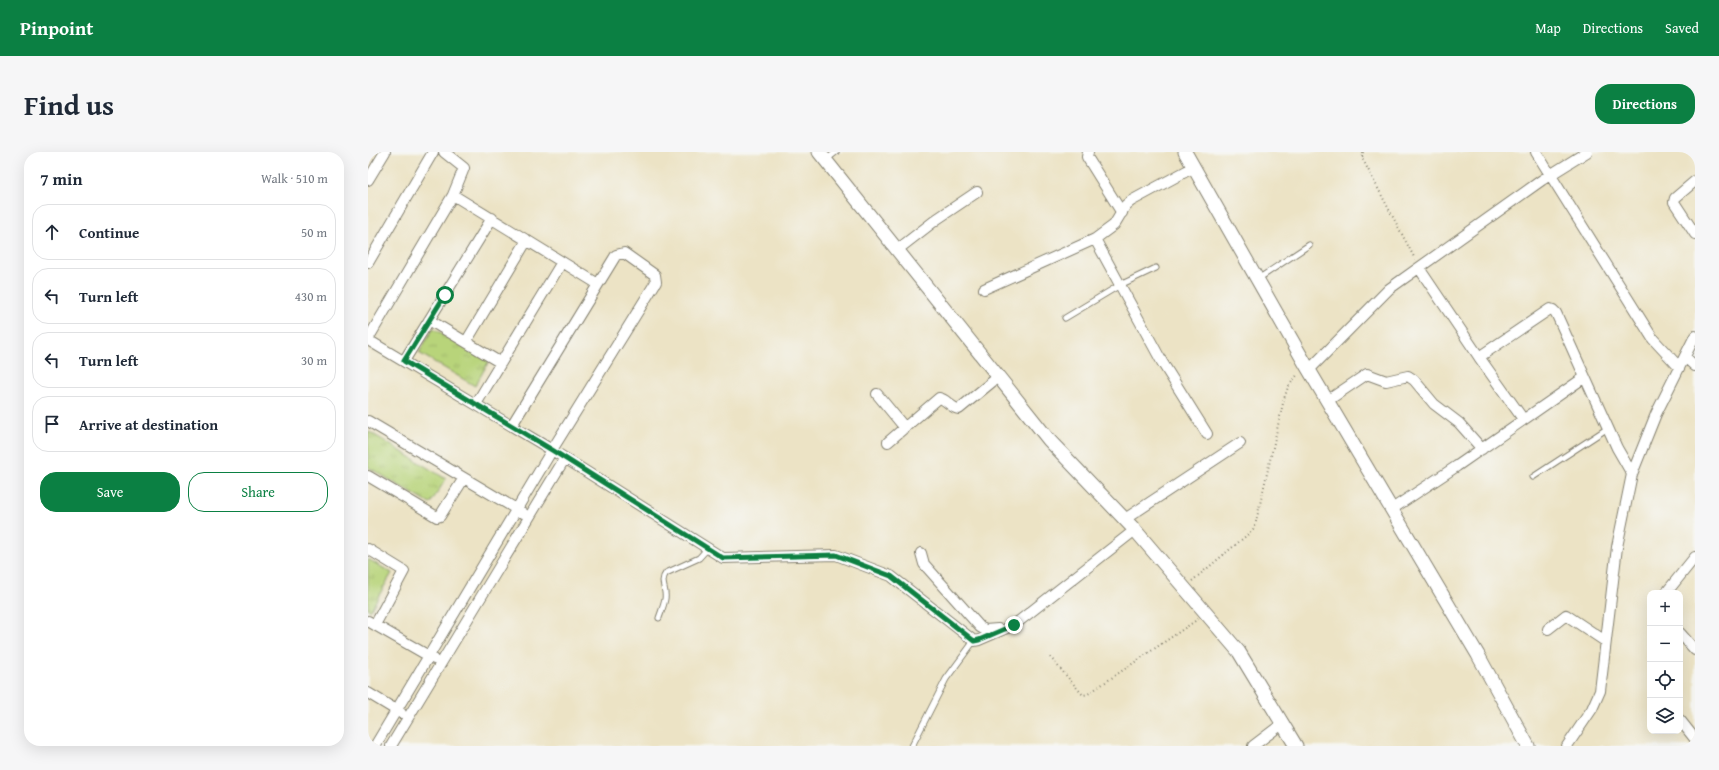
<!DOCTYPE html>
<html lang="en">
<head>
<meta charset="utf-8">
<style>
	:root { --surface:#fff; --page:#f6f6f7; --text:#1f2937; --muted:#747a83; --line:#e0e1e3; --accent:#0b8043 }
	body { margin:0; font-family:"Gentium Book Plus",serif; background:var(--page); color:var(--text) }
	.controls { position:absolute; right:12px; bottom:12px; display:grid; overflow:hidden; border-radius:8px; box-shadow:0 4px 16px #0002 }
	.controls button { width:36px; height:36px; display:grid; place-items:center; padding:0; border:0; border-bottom:1px solid var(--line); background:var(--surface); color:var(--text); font:20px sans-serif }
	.stop { position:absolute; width:12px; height:12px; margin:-9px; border:3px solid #0b8043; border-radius:50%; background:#fff }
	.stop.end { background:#0b8043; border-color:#fff; box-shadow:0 1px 4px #0008 }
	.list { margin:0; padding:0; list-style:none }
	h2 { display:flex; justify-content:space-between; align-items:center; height:52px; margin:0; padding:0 16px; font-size:17px }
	h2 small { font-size:13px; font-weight:400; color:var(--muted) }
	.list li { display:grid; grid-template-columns:26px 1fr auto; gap:12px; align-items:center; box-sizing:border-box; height:56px; margin:0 8px 8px; padding:0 8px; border:1px solid var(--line); border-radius:16px }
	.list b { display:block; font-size:15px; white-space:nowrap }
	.list em { font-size:13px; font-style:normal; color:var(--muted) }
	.actions { display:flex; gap:8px; padding:12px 16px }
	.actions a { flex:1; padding:9px 0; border:1px solid var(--accent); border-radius:16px; text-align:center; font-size:14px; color:var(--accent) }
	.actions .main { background:var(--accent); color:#fff }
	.icon { flex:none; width:22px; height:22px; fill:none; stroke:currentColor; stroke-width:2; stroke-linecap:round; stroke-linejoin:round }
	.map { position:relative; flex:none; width:1327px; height:594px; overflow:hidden; border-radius:16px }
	header { display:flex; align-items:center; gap:24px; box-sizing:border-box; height:56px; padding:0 20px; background:var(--accent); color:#fff }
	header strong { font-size:19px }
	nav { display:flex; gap:22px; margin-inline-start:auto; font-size:14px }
	.intro { display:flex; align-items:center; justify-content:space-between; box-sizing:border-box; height:96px; padding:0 24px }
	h1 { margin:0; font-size:28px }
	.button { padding:10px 18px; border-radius:16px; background:var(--accent); color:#fff; font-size:14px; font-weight:700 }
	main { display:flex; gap:24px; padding:0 24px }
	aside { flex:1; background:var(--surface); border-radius:16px; box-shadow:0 4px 16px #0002 }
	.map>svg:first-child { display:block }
</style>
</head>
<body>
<header>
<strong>Pinpoint</strong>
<nav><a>Map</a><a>Directions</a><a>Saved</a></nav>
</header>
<div class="intro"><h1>Find us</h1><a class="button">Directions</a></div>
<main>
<aside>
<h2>7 min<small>Walk · 510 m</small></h2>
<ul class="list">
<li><svg class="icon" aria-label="ahead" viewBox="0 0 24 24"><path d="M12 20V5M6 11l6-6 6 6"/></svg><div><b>Continue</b></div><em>50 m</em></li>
<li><svg class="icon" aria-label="left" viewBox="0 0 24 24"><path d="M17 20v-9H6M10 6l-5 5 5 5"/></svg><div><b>Turn left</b></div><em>430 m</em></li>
<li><svg class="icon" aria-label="left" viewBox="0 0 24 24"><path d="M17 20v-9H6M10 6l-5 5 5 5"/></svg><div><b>Turn left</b></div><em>30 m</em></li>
<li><svg class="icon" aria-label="arrive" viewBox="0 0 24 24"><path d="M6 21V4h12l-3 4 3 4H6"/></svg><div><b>Arrive at destination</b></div></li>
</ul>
<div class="actions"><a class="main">Save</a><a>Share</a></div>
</aside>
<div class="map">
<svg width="1327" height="594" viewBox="0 0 1327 594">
	<defs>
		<pattern id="grass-tufts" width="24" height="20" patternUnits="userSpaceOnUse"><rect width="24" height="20" fill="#b8d47a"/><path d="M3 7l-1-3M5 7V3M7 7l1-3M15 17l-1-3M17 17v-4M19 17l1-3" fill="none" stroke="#9eb569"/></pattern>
	</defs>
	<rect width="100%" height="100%" fill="#f6f6f2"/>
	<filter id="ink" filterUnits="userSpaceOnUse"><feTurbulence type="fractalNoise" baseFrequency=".025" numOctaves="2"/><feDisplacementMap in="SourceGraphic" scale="8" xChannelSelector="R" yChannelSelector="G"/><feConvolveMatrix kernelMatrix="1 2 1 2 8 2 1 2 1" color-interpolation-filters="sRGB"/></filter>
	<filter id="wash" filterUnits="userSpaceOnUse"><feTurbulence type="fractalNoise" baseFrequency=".012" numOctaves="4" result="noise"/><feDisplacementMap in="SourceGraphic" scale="16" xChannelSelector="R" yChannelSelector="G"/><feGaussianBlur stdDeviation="0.9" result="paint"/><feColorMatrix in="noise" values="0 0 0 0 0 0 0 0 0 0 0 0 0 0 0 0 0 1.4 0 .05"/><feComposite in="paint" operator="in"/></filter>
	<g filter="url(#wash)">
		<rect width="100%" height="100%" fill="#ece3c5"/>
		<path fill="url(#grass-tufts)" stroke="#6a784b" d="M65 176 121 209 107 234 51 201Z
			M0 279 78 327 62 352 0 315Z
			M0 407 24 421 2 459 0 457Z"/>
	</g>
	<g filter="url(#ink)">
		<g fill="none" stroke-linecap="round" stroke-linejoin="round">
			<defs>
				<path id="service" d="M458 8 468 0
					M890 127 941 93
					M697 166 752 133 788 116
					M1165 325 1240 276
					M291 466C293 460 296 453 297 447 299 437 291 430 298 421L331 406 340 396
					M544 594 578 527 606 489"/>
				<path id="minor" d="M76 0 96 16 85 43
					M720 0 719 5 754 61
					M1168 0 1285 187 1311 215
					M0 28 17 0
					M1327 29 1307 46 1306 50 1327 82
					M727 87 794 210 839 282
					M529 98 569 67 609 40
					M0 111 65 0
					M1051 116 1111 205 1155 267
					M616 137 727 87 746 73 758 53 763 49 826 15
					M61 168 133 211
					M0 187 85 43 230 132
					M0 188 184 298 355 406 468 403 523 424 606 489 611 488 646 473 767 378
					M98 190 159 88
					M1111 205 1182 157 1185 158 1188 161 1249 296 1264 322
					M1317 205 1327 214
					M36 209 124 66
					M941 218 1021 137 1174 28 1219 0
					M509 242 537 276
					M959 249 999 222 1018 229 1040 224 1046 228 1066 252 1091 271 1114 297
					M108 252 194 110
					M0 269 155 361
					M520 290 571 246C579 247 582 256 591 257L630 225
					M0 324 69 365 72 364 96 326
					M1024 357 1089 314 1217 225
					M757 367 872 291
					M0 397 36 419 7 473
					M553 401 556 412 612 475 617 478 630 477
					M1298 441 1327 405
					M0 469 66 507
					M1180 477 1198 463 1237 489
					M1312 481 1327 498
					M0 541 33 561
					M1312 568 1327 587
					M7 594 184 298 288 130 287 123 256 101 248 103 144 273
					M23 594 197 306
					M885 594 914 572
					M1199 594 1224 557 1232 539 1249 395 1264 322 1288 262 1327 184"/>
				<path id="tertiary" d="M451 0 681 288 767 378 871 500 928 594
					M817 0 938 213 1110 503 1160 594"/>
			</defs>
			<use href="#service" stroke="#848070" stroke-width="7"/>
			<use href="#minor" stroke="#848070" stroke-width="12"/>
			<use href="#tertiary" stroke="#848070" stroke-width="15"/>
			<path stroke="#848070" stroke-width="2" stroke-dasharray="1 3" stroke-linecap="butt" d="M995 0 994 6 1047 107
				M824 429 884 379 887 374 916 247 920 235 930 222
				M682 505 715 543 720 542 830 467"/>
			<use href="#service" stroke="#fff" stroke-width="5"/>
			<use href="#minor" stroke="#fff" stroke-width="10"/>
			<use href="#tertiary" stroke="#fff" stroke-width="13"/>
		</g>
	</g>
	<g fill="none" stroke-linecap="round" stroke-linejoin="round" filter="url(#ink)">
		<path stroke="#0b8043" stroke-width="5" d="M77 143 36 209 184 298 355 406 468 403 523 424 606 489 611 488 646 473"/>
	</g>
</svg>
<div class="controls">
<button>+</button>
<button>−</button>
<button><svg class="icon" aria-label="locate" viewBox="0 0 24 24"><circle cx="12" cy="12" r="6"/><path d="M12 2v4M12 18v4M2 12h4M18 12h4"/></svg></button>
<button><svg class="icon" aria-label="layers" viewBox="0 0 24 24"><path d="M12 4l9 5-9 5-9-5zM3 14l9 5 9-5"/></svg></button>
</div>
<div class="stop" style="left:77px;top:143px"></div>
<div class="stop end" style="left:646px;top:473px"></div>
</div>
</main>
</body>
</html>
